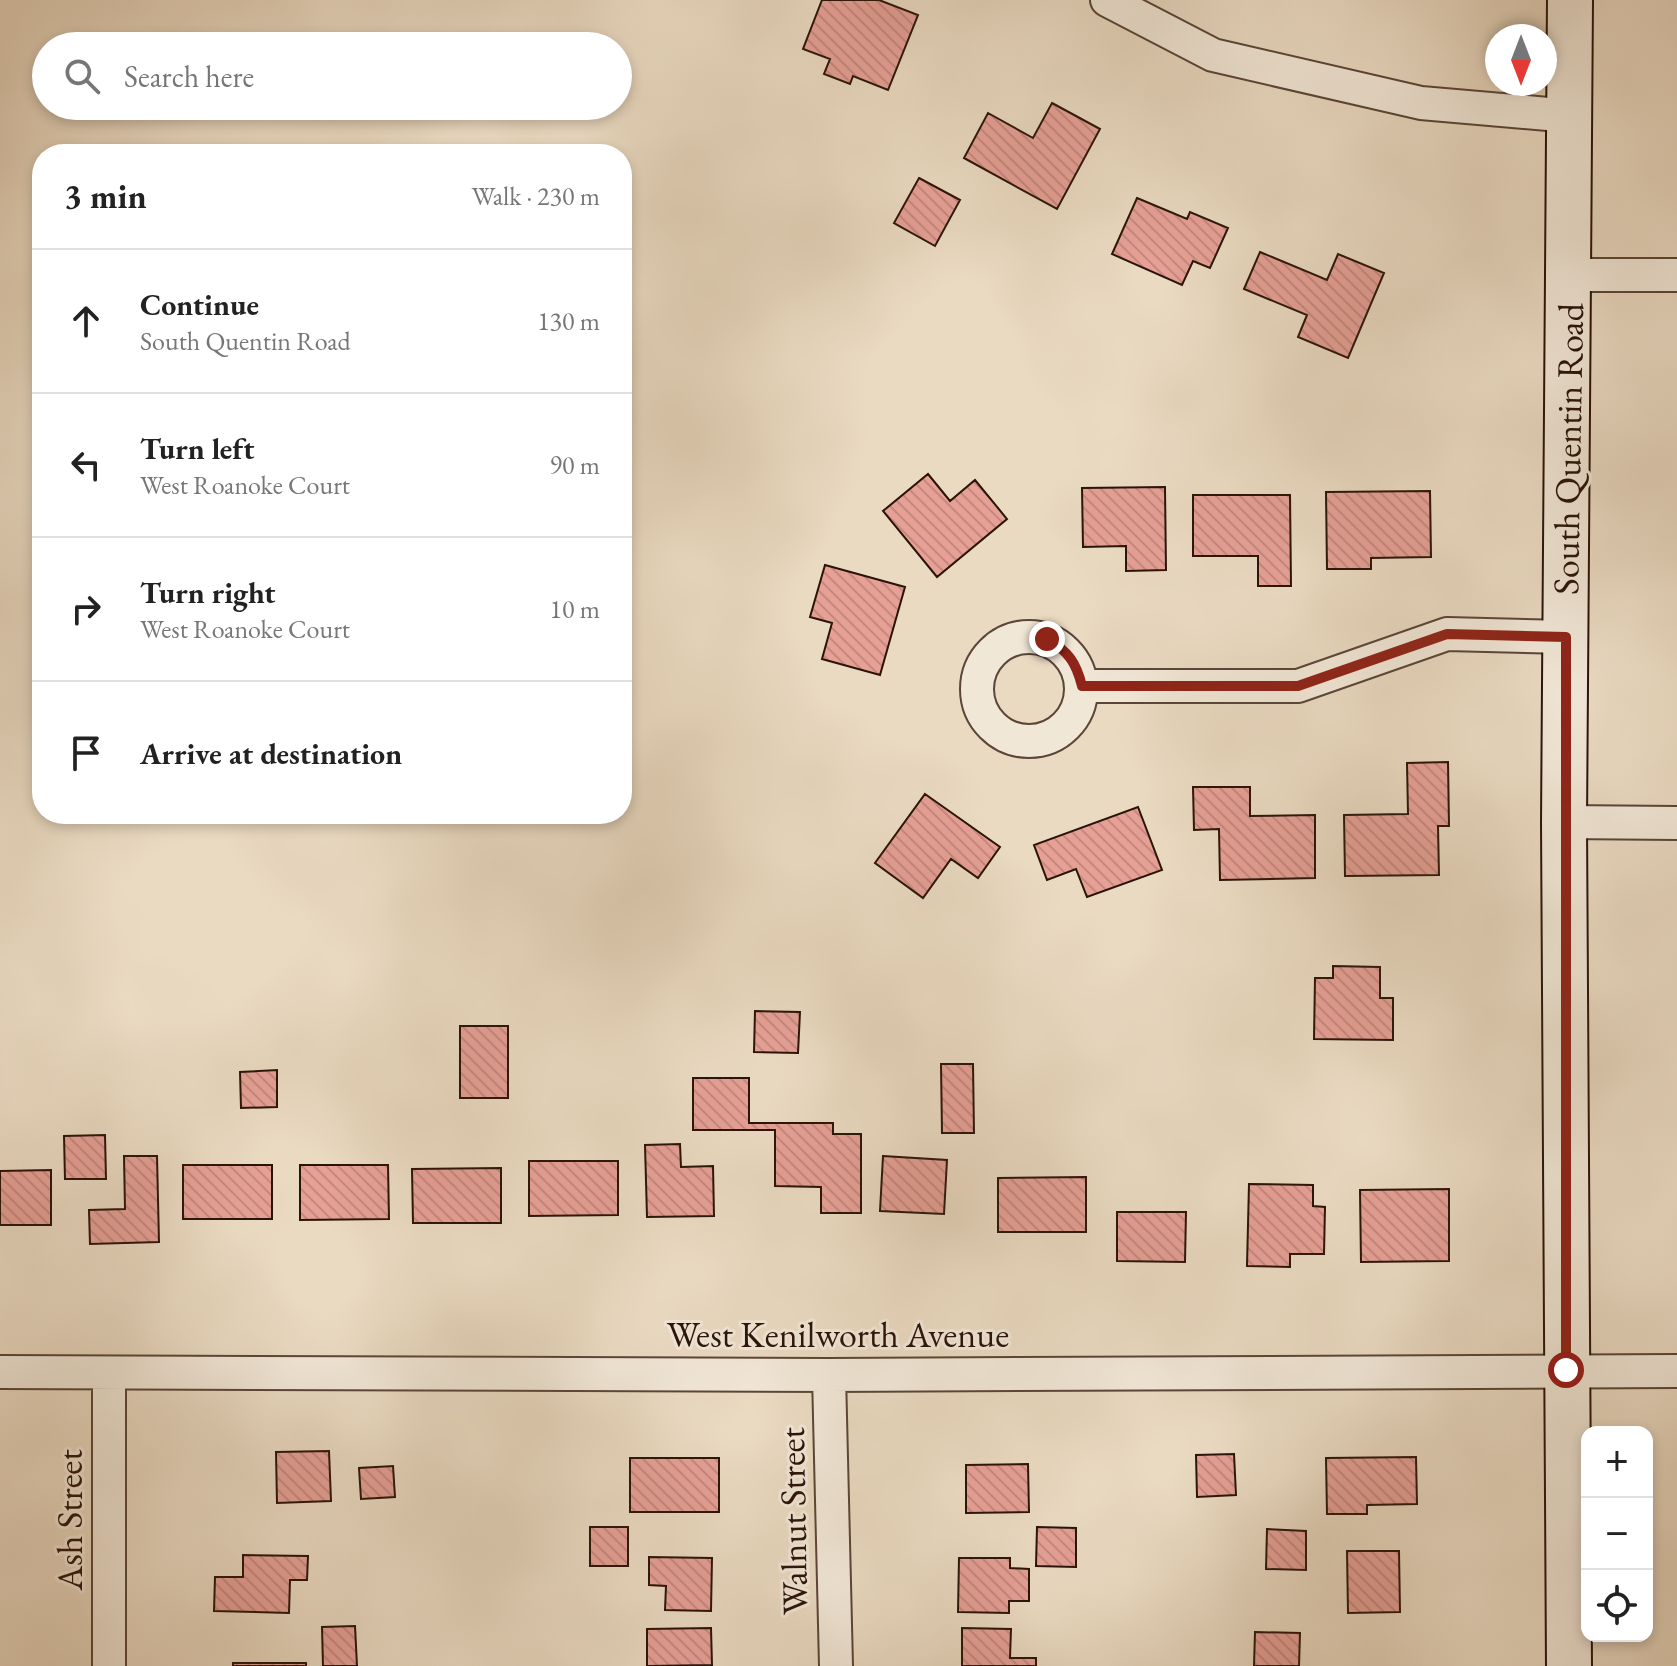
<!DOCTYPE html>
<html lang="en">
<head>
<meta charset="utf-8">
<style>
	:root { --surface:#fff; --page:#f2f2f2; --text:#222; --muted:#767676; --line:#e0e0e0 }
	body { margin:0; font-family:"EB Garamond",serif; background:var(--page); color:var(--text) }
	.controls { position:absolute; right:24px; bottom:24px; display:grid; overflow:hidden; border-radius:16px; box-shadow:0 4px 12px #0003 }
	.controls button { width:72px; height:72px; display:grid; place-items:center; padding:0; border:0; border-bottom:2px solid var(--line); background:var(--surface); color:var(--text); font:40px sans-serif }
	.compass { position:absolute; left:1485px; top:24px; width:72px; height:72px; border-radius:50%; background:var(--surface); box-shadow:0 4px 12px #0003; rotate:180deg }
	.stop { position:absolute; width:24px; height:24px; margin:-18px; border:6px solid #8f2418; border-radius:50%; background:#fff }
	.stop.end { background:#8f2418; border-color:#fff; box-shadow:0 2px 8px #0008 }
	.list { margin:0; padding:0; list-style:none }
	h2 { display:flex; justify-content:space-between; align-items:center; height:104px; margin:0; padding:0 32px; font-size:34px }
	h2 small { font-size:26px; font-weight:400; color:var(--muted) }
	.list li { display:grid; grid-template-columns:52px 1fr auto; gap:24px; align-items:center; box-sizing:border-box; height:144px; padding:0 32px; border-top:2px solid var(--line) }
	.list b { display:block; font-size:30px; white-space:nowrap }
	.list p { margin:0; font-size:26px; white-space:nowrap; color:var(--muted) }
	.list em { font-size:26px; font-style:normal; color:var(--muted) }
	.icon { flex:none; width:44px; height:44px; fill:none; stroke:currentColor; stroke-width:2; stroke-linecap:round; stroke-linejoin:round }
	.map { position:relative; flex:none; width:1677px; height:1666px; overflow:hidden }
	.search { position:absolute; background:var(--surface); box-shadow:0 4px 12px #0003; left:32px; top:32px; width:600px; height:88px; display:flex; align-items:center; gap:20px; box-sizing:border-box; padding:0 28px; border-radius:44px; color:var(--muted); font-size:30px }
	.panel { position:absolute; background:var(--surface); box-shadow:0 4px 12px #0003; left:32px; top:144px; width:600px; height:680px; border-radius:32px }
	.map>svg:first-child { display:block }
</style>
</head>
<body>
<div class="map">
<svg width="1677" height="1666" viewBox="0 0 1677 1666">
	<defs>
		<pattern id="building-back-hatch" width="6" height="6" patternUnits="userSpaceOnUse" patternTransform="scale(2)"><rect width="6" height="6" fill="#e6a096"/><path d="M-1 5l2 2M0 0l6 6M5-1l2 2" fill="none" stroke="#c58980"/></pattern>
	</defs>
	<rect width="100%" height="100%" fill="#eadac2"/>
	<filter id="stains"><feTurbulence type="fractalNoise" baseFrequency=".0025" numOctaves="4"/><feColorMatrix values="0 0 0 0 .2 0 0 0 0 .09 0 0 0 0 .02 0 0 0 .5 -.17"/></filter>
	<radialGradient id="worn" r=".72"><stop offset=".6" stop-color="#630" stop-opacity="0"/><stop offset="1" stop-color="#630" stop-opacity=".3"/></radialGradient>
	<path fill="url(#building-back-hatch)" stroke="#2a1309" stroke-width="2" d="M822 0H879L918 15 888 90 853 76 850 84 824 74 830 59 803 49Z
		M1052 103 1100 129 1057 209 964 158 988 113 1033 138Z
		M919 178 960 200 935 246 894 223Z
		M1137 198 1187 219 1190 212 1228 228 1210 268 1193 261 1182 285 1112 254Z
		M1260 252 1327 280 1338 254 1384 273 1348 358 1298 337 1307 315 1244 289Z
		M928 474 950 501 975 480 1007 519 937 577 883 511Z
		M1165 487 1166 570 1126 571V546L1083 547 1082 488Z
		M1430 491 1431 557 1371 558V569H1327L1326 492Z
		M1193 495H1290L1291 586H1258V556H1193Z
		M825 565 905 587 880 675 822 659 832 623 810 617Z
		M1448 762 1449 826H1438L1439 875 1345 876 1344 815 1408 814 1407 763Z
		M1193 787H1250V816L1315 815V878L1220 880 1219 829 1194 830Z
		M925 794 1000 847 978 878 951 859 923 898 875 863Z
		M1138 807 1162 870 1087 897 1076 869 1047 880 1034 845Z
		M1333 966 1380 967V998H1393V1040L1314 1039 1315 978H1333Z
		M755 1011 800 1012 798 1053 754 1052Z
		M460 1026H508V1098H460Z
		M941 1064H973L974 1133H942Z
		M277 1070V1107L241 1108 240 1072Z
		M693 1078H749V1123H833V1134H861V1213H821V1187L775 1186V1130H693Z
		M105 1135 106 1179H65L64 1136Z
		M680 1144 681 1167 713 1166 714 1216 647 1217 645 1145Z
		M124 1156H157L159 1242 90 1244 89 1210 125 1209Z
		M883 1156 947 1160 944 1214 880 1211Z
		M529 1161H618V1215L529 1216Z
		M183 1165H272V1219H183Z
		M300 1165H388L389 1219 300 1220Z
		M501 1168V1223H413L412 1169Z
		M51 1170V1225H0V1171Z
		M1086 1177V1232H998V1178Z
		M1249 1184 1313 1185V1206L1325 1207 1324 1254H1290V1267L1247 1266Z
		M1449 1189V1261L1361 1262 1360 1190Z
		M1117 1212H1186L1185 1262 1117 1261Z
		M329 1451 331 1501 277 1503 276 1452Z
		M1234 1454 1236 1495 1197 1497 1196 1455Z
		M1416 1457 1417 1504 1367 1505V1514H1327L1326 1458Z
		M630 1458H719V1512H630Z
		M1028 1464 1029 1512 966 1513V1465Z
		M393 1466 395 1497 361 1499 359 1468Z
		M590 1527H628V1566H590Z
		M1037 1527 1076 1528V1567L1036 1566Z
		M1267 1529 1306 1531V1570L1266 1569Z
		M1347 1551H1399L1400 1612 1348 1613Z
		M243 1555 308 1556 307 1580H290L289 1613 214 1611 215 1577H243Z
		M649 1557 712 1558 711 1611 665 1610 666 1586 649 1585Z
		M959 1558H1010V1568L1029 1569V1601H1009V1613L958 1612Z
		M355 1626 357 1666H323L322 1627Z
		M711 1628 712 1665 647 1666V1629Z
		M962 1628 1011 1629 1010 1658H1036V1666H962Z
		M1255 1632 1300 1633 1299 1666H1254Z
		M233 1663H306V1666H233Z"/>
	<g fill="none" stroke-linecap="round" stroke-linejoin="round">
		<defs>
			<path id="minor" d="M1107 0 1213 55 1421 103 1571 116
				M1571 275H1677
				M977 689a52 52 0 1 1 104 0a52 52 0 1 1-104 0Z
				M1082 686H1298L1447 634 1566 637
				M1564 822 1677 823
				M0 1372 829 1375 1677 1371
				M109 1373V1666
				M829 1375 836 1666"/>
			<path id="secondary" d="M1569 1666 1564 822 1570 0"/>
		</defs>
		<use href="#minor" stroke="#5a4537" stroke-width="36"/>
		<use href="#secondary" stroke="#2a1309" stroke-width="48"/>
		<use href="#minor" stroke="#f1e7d7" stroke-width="32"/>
		<use href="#secondary" stroke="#f1e7d7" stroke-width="44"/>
	</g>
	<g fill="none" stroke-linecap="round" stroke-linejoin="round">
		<path stroke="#8f2418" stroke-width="10" d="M1047 639C1068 651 1076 662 1082 686H1298L1447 634 1566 637V1370"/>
	</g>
	<g text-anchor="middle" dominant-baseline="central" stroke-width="6" stroke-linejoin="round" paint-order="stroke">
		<g font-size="36" fill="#2a1309" stroke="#f1e7d7">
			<text transform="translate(1568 449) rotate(-89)">South Quentin Road</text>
			<text x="838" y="1334">West Kenilworth Avenue</text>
			<text transform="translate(69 1520) rotate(-90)">Ash Street</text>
			<text transform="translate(793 1521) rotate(-91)">Walnut Street</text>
		</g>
	</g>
	<rect width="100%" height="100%" filter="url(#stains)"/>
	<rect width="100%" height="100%" fill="url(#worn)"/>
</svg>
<div class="controls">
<button>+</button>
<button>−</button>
<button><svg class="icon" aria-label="locate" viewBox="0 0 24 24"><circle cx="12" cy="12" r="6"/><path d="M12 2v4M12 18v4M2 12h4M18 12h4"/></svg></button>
</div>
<svg class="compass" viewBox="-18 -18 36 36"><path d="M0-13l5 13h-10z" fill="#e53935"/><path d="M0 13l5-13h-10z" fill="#767676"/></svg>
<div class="stop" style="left:1566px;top:1370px"></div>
<div class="stop end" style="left:1047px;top:639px"></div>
<div class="search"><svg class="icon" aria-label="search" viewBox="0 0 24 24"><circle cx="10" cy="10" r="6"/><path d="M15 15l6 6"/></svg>Search here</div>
<section class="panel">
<h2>3 min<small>Walk · 230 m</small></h2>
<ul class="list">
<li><svg class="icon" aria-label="ahead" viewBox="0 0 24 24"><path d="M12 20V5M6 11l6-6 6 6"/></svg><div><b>Continue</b><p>South Quentin Road</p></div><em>130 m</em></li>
<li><svg class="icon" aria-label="left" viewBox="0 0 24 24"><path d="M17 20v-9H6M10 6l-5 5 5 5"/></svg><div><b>Turn left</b><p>West Roanoke Court</p></div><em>90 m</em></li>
<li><svg class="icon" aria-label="right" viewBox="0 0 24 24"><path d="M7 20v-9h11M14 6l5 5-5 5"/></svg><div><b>Turn right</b><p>West Roanoke Court</p></div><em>10 m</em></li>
<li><svg class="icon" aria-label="arrive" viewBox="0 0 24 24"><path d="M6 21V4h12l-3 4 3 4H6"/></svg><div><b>Arrive at destination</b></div></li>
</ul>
</section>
</div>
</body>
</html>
